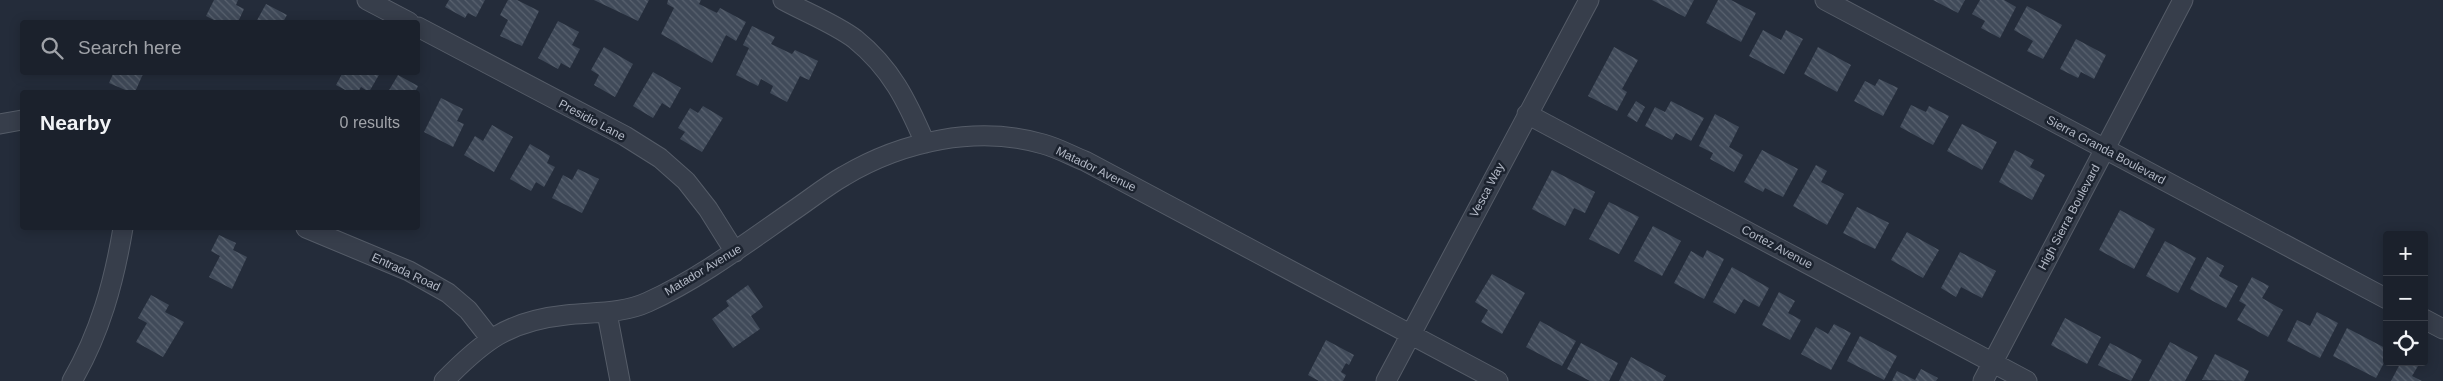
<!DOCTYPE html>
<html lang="en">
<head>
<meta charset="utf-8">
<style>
	:root { --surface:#1b212c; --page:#282e38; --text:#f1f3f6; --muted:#a0a3a9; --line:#393e48 }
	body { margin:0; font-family:Arial,sans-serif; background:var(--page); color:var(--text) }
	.controls { position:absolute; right:15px; bottom:15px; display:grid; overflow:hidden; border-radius:5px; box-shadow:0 2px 12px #0003 }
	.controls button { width:45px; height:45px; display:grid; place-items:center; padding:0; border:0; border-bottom:1px solid var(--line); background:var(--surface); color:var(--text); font:25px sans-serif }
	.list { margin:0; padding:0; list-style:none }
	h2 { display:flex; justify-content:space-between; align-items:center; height:65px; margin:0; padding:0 20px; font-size:21px }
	h2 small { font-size:16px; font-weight:400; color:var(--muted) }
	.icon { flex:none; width:28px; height:28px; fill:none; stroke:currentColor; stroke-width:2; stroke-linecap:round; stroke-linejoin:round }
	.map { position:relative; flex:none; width:2443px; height:381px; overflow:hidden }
	.search { position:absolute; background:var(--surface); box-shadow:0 2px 12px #0003; left:20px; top:20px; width:400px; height:55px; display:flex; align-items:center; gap:12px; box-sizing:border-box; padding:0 18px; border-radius:5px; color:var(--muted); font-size:19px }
	.panel { position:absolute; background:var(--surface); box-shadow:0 2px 12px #0003; left:20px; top:90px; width:400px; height:140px; border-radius:5px }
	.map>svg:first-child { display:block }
</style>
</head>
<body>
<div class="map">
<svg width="2443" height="381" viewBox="0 0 2443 381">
	<defs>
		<pattern id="building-back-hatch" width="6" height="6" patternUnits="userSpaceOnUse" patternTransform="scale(1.25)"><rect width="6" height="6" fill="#404a59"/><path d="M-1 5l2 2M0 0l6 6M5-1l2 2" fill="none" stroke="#59626f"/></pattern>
	</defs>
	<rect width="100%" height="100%" fill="#242c3a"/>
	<path fill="url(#building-back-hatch)" d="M214 0H238L236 5 244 9 238 22H218L206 16Z
		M449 0H485L476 17 468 13 465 18 445 7Z
		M508 0H517L539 11 522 46 500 36 508 20 500 15Z
		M594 0H649L638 21Z
		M668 0H701L699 4 717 13 720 8 746 22 736 41 726 35 712 63 661 34 674 8 667 4Z
		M1652 0H1694L1685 17Z
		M1718 0H1731L1756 13 1741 42 1706 23Z
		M1933 0H1965L1958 13Z
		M1980 0H2004L2016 7 2000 38 1981 28 1985 21 1972 14Z
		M266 4 287 15 283 22H256Z
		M2027 6 2062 25 2043 59 2027 51 2033 41 2014 30Z
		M558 21 579 32 572 45 580 49 570 68 561 63 558 69 538 58Z
		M752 26 775 37 771 44 792 54 795 50 818 61 809 80 800 76 787 102 770 93 773 86 761 79 758 86 736 75 749 48 743 45Z
		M1763 30 1781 40 1786 30 1803 39 1784 74 1749 56Z
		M2076 39 2106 55 2094 79 2081 72 2078 78 2060 69Z
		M604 47 633 64 615 97 594 85 599 75 591 70Z
		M1614 47 1638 60 1622 89 1627 92 1617 111 1588 96Z
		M1818 47 1851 65 1837 92 1804 74Z
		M110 72H140L143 74 135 92H130L109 83 113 74Z
		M343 72H379L380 73 369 92 361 87 358 92H349L336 85Z
		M653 72 681 88 670 108 662 103 653 118 633 106Z
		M398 75 418 86 415 92H388Z
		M1879 79 1898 88 1883 116 1854 101 1865 81 1875 86Z
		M441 98 463 109 457 121 464 124 453 147 424 132Z
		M1636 101 1645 107 1637 122 1627 116Z
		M1671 101 1704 118 1691 141 1676 133 1672 140 1645 126 1655 107 1665 112Z
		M1911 105 1926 112 1929 106 1949 116 1933 145 1900 127Z
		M703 106 723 118 702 152 680 139 685 132 678 128 690 108 698 113Z
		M1715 114 1739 127 1729 147 1743 155 1734 172 1710 159 1713 153 1699 146Z
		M1962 124 1997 142 1982 170 1947 151Z
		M492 125 513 137 494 172 464 155 475 136 483 141Z
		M530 144 550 156 547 163 555 167 544 187 536 182 531 191 510 179Z
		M1762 150 1798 169 1783 197 1765 188 1763 192 1744 182Z
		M2015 150 2034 160 2030 167 2045 175 2032 200 1999 182Z
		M1816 165 1827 171 1821 182 1844 194 1827 225 1793 206Z
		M578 169 599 179 582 213 552 198 563 175 572 180Z
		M1552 170 1595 192 1585 213 1574 208 1565 226 1532 209Z
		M1609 202 1639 217 1619 254 1589 239Z
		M1857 207 1889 223 1875 249 1843 233Z
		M2120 210 2155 229 2134 269 2099 250Z
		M1653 226 1681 241 1662 276 1634 261Z
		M1907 232 1939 250 1923 278 1891 260Z
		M219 235 236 243 233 250 247 257 232 289 209 277 220 256 211 251Z
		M2165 241 2196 258 2178 293 2146 276Z
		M1707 250 1724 259 1704 299 1674 283 1691 251 1703 258Z
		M1960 252 1996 271 1982 298 1961 287 1956 297 1941 288Z
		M2207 257 2224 266 2219 276 2238 286 2226 308 2190 289Z
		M1732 267 1769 288 1759 307 1744 299 1735 314 1713 302Z
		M1492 274 1525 293 1502 334 1481 322 1488 310 1475 302Z
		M2252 277 2269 286 2262 298 2283 310 2268 337 2237 320 2246 305 2239 301Z
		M748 285 763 307 751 316 760 329 733 348 712 319 729 306 726 301Z
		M1779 292 1795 301 1788 313 1801 320 1790 340 1762 325Z
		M151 295 169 305 165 312 184 322 163 357 136 342 147 323 138 318Z
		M2317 312 2338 323 2320 358 2287 341 2297 320 2310 326Z
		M2065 318 2101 337 2087 364 2051 345Z
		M1540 321 1576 341 1562 366 1526 347Z
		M1834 324 1851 333 1831 370 1801 354 1816 327 1828 334Z
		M2347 328 2387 349V357L2376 378 2333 356Z
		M1860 336 1897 356 1884 380 1847 361Z
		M1326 340 1354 355 1349 365 1346 363 1341 372 1346 375 1343 381H1319L1308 375Z
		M2170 342 2198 357 2185 381H2149Z
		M1581 343 1618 363 1609 381H1590L1567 369Z
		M2110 343 2142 360 2131 381 2098 365Z
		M2215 354 2249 371 2244 381 2202 380Z
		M1631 357 1666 376 1663 381H1619Z
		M2401 362H2411L2418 366 2412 376 2422 381H2391Z
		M1921 369 1938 378 1936 381H1892L1897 371 1915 380Z"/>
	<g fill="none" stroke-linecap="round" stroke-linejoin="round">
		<defs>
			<path id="minor" d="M367 0 409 22
				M783 0C805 12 835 24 855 39 891 68 907 101 925 143
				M1825 0 2387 299
				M418 27 625 136 660 158 686 181 708 209 735 252
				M1527 114 2027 381
				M0 124 22 120
				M306 228 409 271 448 293 468 310 490 338
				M607 313 620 381
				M2424 319 2443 329
				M72 381C100 333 114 282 123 228
				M444 381C483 341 508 321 566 315 593 312 622 314 648 302 701 278 749 241 797 208 813 197 828 185 844 176 903 141 977 125 1043 144 1058 148 1072 156 1085 161L1498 381
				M1386 381 1589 0
				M1983 381 2183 0"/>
		</defs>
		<use href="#minor" stroke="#555c68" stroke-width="21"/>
		<use href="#minor" stroke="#373e4b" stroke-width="19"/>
	</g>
	<g text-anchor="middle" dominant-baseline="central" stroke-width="5" stroke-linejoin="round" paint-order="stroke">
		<g font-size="12" fill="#b3b9c6" stroke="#1c232f">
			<text transform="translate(592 120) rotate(28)">Presidio Lane</text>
			<text transform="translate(2106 150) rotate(28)">Sierra Granda Boulevard</text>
			<text transform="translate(1096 169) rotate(26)">Matador Avenue</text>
			<text transform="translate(1487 190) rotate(-62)">Vesca Way</text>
			<text transform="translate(2069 217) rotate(-62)">High Sierra Boulevard</text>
			<text transform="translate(1777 247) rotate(28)">Cortez Avenue</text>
			<text transform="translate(703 270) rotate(-31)">Matador Avenue</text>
			<text transform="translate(406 272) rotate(25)">Entrada Road</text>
		</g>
	</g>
</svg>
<div class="controls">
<button>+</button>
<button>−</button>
<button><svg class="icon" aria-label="locate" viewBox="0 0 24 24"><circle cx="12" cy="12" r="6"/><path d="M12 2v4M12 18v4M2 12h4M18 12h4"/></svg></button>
</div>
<div class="search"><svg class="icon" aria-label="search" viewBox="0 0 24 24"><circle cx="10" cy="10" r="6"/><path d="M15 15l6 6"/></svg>Search here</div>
<section class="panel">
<h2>Nearby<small>0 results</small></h2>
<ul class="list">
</ul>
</section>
</div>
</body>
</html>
